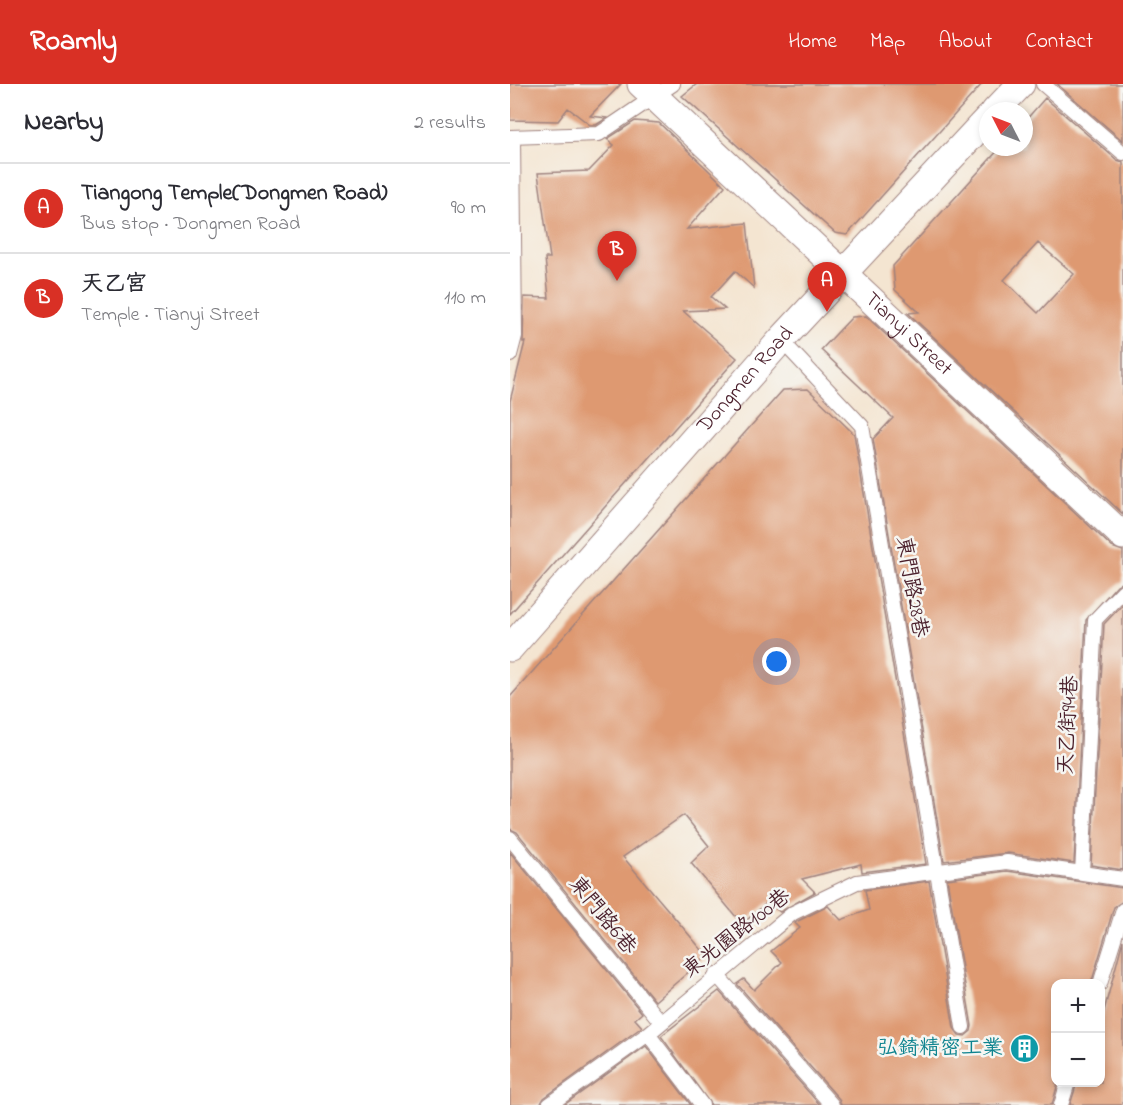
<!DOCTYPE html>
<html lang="en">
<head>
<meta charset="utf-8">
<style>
	:root { --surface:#fff; --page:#f2f2f3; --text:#2b2b33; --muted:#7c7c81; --line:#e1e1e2; --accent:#d93025 }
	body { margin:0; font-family:"Indie Flower","LXGW WenKai TC",sans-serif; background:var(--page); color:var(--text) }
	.controls { position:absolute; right:18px; bottom:18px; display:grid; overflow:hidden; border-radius:12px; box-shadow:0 3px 9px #0003 }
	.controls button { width:54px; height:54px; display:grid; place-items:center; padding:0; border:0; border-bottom:2px solid var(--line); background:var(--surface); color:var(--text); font:30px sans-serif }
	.compass { position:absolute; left:469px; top:18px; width:54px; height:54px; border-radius:50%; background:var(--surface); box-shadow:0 3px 9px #0003; rotate:312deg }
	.you { position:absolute; left:267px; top:578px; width:21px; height:21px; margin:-15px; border:4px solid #fff; border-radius:50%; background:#1a73e8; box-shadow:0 0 0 9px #1a73e833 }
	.badge { display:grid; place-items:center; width:39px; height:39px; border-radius:50%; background:var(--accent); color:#fff; font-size:20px; font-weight:700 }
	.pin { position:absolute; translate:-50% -50px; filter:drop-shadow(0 2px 3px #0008) }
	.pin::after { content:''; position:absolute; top:32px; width:21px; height:18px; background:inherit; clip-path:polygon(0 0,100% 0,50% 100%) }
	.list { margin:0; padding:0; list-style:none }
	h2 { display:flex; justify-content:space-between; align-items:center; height:78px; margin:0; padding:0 24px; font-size:26px }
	h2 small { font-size:20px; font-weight:400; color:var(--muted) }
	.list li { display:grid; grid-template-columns:39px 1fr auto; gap:18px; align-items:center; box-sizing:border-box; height:90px; padding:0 24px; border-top:2px solid var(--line) }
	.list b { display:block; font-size:22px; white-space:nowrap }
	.list p { margin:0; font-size:20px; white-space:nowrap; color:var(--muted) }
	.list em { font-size:20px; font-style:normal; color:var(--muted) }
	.map { position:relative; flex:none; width:613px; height:1021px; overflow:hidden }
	header { display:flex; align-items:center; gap:36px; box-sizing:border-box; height:84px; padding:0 30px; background:var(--accent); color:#fff }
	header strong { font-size:28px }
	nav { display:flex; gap:33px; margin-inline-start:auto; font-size:21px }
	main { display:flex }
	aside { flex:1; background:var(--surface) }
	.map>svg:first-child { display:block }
</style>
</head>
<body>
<header>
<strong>Roamly</strong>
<nav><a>Home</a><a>Map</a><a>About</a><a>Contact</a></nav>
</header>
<main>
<aside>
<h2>Nearby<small>2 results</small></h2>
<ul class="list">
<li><span class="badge">A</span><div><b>Tiangong Temple(Dongmen Road)</b><p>Bus stop · Dongmen Road</p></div><em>90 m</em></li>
<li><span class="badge">B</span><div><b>天乙宮</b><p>Temple · Tianyi Street</p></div><em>110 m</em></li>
</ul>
</aside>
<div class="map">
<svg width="613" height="1021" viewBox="0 0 613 1021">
	<rect width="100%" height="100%" fill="#f6f6f2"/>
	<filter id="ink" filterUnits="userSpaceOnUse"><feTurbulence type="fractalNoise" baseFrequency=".0167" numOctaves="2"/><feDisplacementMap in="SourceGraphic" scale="12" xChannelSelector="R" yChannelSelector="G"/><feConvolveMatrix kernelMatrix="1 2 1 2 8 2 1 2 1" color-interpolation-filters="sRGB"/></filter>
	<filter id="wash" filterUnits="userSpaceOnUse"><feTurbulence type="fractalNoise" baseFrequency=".008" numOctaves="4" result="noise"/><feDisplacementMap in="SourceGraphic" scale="24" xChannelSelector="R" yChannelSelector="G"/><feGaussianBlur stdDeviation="1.35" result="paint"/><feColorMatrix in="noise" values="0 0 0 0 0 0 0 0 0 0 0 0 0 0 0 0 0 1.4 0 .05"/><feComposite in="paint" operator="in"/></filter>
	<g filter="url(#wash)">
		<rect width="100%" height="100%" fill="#f4e5d1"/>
		<g id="blocks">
			<path fill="#de9971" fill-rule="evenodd" d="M0 0H111L80 32 97 34 86 41H80L58 24 48 37 0 36Z
				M187 0H472L337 151 325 149 172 12Z
				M547 0H613V57Z
				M535 14 607 76 613 78V430L398 229 409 228 385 206 383 182 491 63H514V38ZM528 159 564 190 528 229 494 196Z
				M125 37 149 39 215 102 177 145 237 139 244 204 225 187 201 213 215 225 173 227 227 274 0 530V317L15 258H13L14 213 39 214 35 174H40L28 89 79 87 104 61 97 55Z
				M356 232 602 463 613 467V498L607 501 576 536 564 779 498 769 434 777 363 355 383 334 311 266 342 233Z
				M298 305 344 350 416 780 352 788 351 780 292 795 305 808 270 828 258 818 232 840 181 779 199 762 174 731 113 773 197 872 145 917 7 748 0 745V613L273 306Z
				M613 520V786L581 781 594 540Z
				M0 768 132 929 125 935 132 943 34 1014 30 1021H0Z
				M497 787 613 804V817L604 823 581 900H546V999H548L542 1021H331L329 1015 227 900 234 895 244 906 272 878 261 867 290 844 285 839 288 837 318 822 331 836 359 826 355 806 419 797 444 944 449 951 455 952 461 947 462 942 437 795Z
				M613 856V1021H560L567 999H591V938Z
				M209 907 310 1021H201L151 952Z
				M136 962 181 1021H54Z"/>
		</g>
	</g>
	<g filter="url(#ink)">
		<use href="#blocks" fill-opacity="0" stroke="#9f827e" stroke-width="1.5"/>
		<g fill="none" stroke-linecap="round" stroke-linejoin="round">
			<defs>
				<path id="service" d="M533 0 613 69
					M0 53 89 50 163 0
					M271 256 352 342 453 943
					M0 271 5 252 3 53
					M0 754 151 938
					M572 789 585 536 613 507
					M206 890 322 1021
					M590 900 613 826
					M138 950 192 1021
					M39 1021 138 950 283 829 347 798 497 778 613 795
					M551 1021 558 998"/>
				<g id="minor">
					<path id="s1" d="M131 0 613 452"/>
					<path d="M485 27 511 0"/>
					<path id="s2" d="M0 564 271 256 478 34"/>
				</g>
			</defs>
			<use href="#service" stroke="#9f827e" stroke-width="16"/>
			<use href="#minor" stroke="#9f827e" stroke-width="29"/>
			<use href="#service" stroke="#fff" stroke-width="14"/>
			<use href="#minor" stroke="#fff" stroke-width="27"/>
		</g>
	</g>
	<defs>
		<symbol id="building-disc" viewBox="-11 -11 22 22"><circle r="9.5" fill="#0f9aa8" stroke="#f6f6f2"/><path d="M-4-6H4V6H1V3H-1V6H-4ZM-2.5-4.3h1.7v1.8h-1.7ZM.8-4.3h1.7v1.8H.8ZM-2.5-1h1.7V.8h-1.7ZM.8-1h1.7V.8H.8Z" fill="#fff"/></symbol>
	</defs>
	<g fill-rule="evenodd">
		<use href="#building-disc" x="498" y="948" width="33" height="33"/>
	</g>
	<g text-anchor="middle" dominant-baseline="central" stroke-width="5" stroke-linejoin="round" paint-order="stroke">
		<g font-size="21" fill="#4a1f2b" stroke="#f6f6f2">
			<text stroke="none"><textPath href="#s1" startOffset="366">Tianyi Street</textPath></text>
			<text stroke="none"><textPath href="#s2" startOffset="357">Dongmen Road</textPath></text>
			<text transform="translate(401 503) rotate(80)">東門路28巷</text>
			<text transform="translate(559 641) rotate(-87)">天乙街94巷</text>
			<text transform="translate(92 832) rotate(51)">東門路6巷</text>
			<text transform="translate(227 850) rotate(-38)">東光園路100巷</text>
		</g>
		<g font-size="21" fill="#0d838f" stroke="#f6f6f2" text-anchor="end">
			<text x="493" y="965">弘錡精密工業</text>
		</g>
	</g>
</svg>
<div class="controls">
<button>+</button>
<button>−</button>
</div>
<svg class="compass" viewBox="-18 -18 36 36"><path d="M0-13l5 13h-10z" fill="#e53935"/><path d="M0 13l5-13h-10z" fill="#7c7c81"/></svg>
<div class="you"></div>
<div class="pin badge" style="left:317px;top:228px">A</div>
<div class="pin badge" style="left:107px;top:197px">B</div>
</div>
</main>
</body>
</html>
